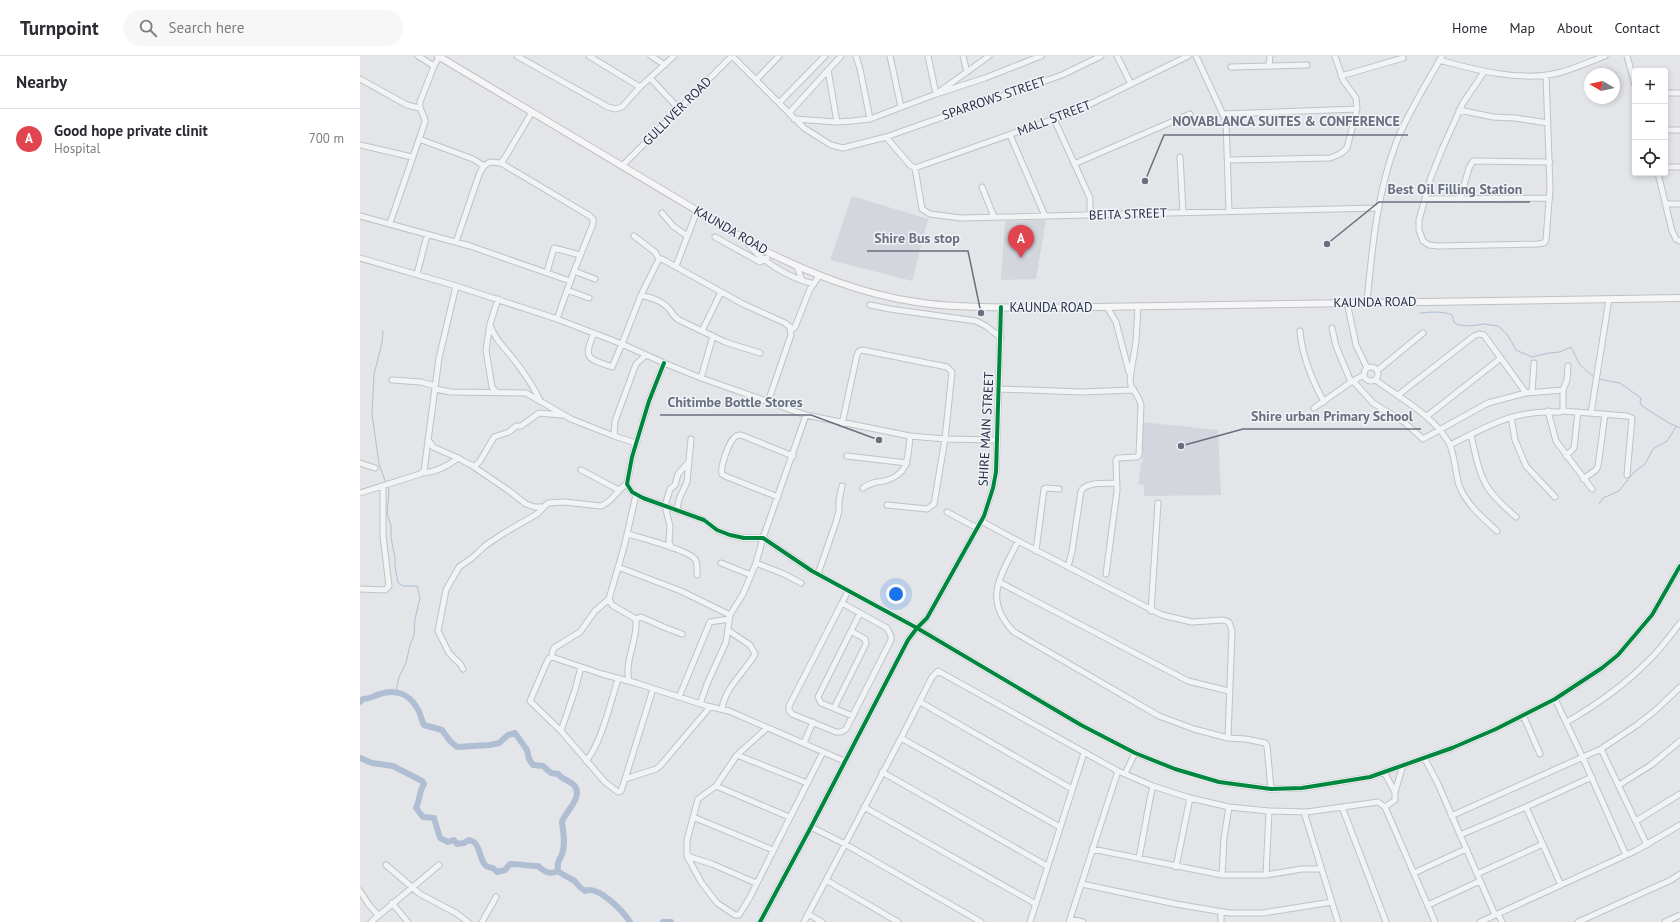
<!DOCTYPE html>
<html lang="en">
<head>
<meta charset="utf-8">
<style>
	:root { --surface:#fff; --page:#f7f7f7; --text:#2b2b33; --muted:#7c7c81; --line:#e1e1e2; --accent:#ea580c }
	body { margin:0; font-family:"PT Sans",sans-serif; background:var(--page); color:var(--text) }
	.controls { position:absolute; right:12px; top:12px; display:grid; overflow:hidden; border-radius:4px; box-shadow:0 2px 6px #0003 }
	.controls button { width:36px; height:36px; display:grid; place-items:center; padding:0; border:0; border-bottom:1px solid var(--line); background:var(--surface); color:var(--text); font:20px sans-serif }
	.compass { position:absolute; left:1224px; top:12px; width:36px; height:36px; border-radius:50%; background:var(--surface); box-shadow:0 2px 6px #0003; rotate:279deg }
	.you { position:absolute; left:536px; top:538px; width:14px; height:14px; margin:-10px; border:3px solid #fff; border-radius:50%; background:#1a73e8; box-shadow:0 0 0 6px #1a73e833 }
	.badge { display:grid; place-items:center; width:26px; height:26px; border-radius:50%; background:var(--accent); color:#fff; font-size:13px; font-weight:700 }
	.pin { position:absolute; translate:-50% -33px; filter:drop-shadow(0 1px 2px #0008) }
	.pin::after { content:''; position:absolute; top:21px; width:14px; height:12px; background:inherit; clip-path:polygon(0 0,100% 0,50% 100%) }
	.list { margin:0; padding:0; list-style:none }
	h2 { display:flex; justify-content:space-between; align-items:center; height:52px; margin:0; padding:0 16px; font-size:17px }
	h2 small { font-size:13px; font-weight:400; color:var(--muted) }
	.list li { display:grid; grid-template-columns:26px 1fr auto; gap:12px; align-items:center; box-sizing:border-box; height:60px; padding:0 16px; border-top:1px solid var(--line) }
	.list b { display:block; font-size:15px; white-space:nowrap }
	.list p { margin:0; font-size:13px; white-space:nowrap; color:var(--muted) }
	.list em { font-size:13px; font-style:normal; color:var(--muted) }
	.icon { flex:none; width:22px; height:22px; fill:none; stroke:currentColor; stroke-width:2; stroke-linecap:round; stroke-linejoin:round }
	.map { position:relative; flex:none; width:1320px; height:866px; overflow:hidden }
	header { display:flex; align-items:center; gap:24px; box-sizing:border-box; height:56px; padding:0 20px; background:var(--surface); border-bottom:1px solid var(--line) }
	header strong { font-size:19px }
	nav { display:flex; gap:22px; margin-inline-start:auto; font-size:14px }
	.search { width:280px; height:36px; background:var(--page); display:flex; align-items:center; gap:10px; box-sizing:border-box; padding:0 14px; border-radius:22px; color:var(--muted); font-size:15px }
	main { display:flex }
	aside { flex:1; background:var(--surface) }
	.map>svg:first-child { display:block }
</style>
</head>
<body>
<header>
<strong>Turnpoint</strong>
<div class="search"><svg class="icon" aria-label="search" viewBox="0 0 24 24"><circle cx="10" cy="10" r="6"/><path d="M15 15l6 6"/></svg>Search here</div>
<nav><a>Home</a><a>Map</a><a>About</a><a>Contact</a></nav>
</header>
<main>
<aside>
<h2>Nearby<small></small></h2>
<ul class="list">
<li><span class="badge" style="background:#e0444e">A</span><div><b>Good hope private clinit</b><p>Hospital</p></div><em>700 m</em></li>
</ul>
</aside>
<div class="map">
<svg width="1320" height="866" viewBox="0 0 1320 866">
	<rect width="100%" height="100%" fill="#e3e5e8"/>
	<path fill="#d3d6dd" d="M492 140 568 163 552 225 470 204Z
		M686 164 676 223 641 224 645 165Z
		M781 366 858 374 861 439 784 440V429L778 428 781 407H783Z"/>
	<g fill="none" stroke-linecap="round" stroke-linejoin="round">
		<path stroke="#b0bed4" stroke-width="1" d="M1060 257C1070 256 1083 255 1092 259L1094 266 1098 269 1110 270 1124 268 1138 270 1147 278 1156 294 1172 301 1189 297 1200 296 1211 291 1220 309 1234 321
			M23 275 22 287 14 318 12 358 19 408 26 427
			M1238 323 1260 327 1281 342 1280 346 1282 350 1309 367 1320 372
			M27 430 29 434 27 458 31 469V481L35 502V510L38 527 43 530H57L60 542 55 563 54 579 50 589 46 607 39 621 36 635
			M1239 448 1243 442 1259 435 1273 417 1285 408 1293 393 1307 385 1316 371"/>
		<path stroke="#b0bed4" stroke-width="6" d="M0 646 3 643C11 643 13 640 20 638 36 633 49 638 57 652 61 657 61 664 64 669L82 674 90 685 97 691 130 689 139 687 148 679 155 677 167 694 169 703 173 709 183 710 191 717 198 718C203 724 209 724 214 729 224 741 206 754 202 766 203 776 206 787 202 798 199 806 197 805 198 815 203 819 207 821 213 824 217 826 218 831 225 835 238 829 263 855 270 866
			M0 702 12 707 33 710 62 725 64 728C59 735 60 744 56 752L63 761 74 762 80 782 88 786 94 784 97 788 104 787 109 784C111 785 113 785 115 787 122 794 119 812 133 812L137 816 145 814 150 808C159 808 168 810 178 810 185 816 189 819 198 815
			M303 866H311"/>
		<defs>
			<path id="minor" d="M58 0 74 10
				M157 0 248 51 255 53 262 51 280 31 314 0
				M229 0 280 31
				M291 0 305 9
				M372 0 444 72 471 89 483 92 526 81 702 19 741 0
				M496 0 500 13 510 63
				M530 0 541 51
				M568 0 576 38 625 22 681 0
				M603 0 607 16
				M757 0 771 28
				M836 0 866 65 869 155
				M1267 0 1275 29
				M1079 4C1115 14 1162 26 1198 17 1214 13 1229 6 1245 0
				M909 10 910 0
				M871 11 947 9
				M468 14 477 66
				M1124 16 1103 47 1083 91 1071 121 1059 164V174L1063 185 1069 189 1079 190 1178 188 1184 187 1186 184 1190 132 1186 19
				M981 20 1043 2
				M0 23 47 49 59 52
				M291 23 319 53
				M396 24 419 0
				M1305 37H1320
				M419 47 465 0
				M1099 54 1133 61 1155 62 1188 67
				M429 57 481 0
				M863 58 997 53
				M434 63 477 66 492 65 510 63 576 38 629 0
				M694 63 730 142V159
				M1305 74H1320
				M650 79 685 160
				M526 81 550 109 555 112
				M59 83 113 103 124 110
				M0 89 52 101
				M820 101 823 156
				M868 104 970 102 980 98 987 92 997 53 996 42 983 24 975 0
				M141 107 146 100 172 56
				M714 108 830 58
				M262 110 372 0
				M1305 111H1320
				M555 112 562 153 570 158 601 162 1019 152
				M555 112 714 56 828 0
				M1298 117 1312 175 1316 183 1320 185
				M622 131 634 161
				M1066 143 1190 142
				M1100 143 1109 112 1113 105 1190 106
				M1305 148H1320
				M302 157 313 170 327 180
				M0 160 110 190 210 225
				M30 167 65 66C65 58 58 54 60 46L74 10 79 1
				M274 180 295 196 299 203
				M355 181 400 206 407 202
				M385 184C400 205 429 222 454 228
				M96 186 120 116 124 110 130 106 141 107 230 160 233 163V168L214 215 197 263
				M0 202 96 230 197 263 262 288 304 307 341 322 446 359 550 380 585 383 637 384
				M316 210 337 155
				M437 211 442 224
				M214 215 235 223
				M187 216 194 192 220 199
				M57 218 67 179
				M207 234 229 242
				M281 239C292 242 303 245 310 254 313 259 314 261 319 264L365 286 400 297
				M987 246 996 289 1007 312
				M1007 246C1012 193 1017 137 1036 87 1048 56 1066 29 1082 0
				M510 249 530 253 616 265 626 270 641 282
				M747 251 756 266 769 316
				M130 269C135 284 146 293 155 305 164 317 174 330 180 345
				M972 272 976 290 991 326
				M431 274 435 271 450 233 459 220
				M342 275 361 236
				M940 275C942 300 952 324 964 346
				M234 277C223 303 227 302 252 311L262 288 281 239 299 203H302L383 248 425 267 430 271 431 279 408 346
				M304 307 289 345 272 401 267 428 272 436 283 442 344 464 357 474 370 479 384 482H403L452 515 557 572 721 669 775 697 815 713 859 726 911 733 942 732 1010 721 1092 692 1136 673 1195 643 1242 612 1258 599 1292 559 1320 510
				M1004 318a7 7 0 1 1 14 0a7 7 0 1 1-14 0Z
				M1018 314 1063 277
				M341 322 353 280
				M32 324 61 326 75 330
				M1016 324C1043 345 1071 357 1089 387 1095 399 1095 416 1099 429 1106 448 1123 462 1137 475
				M993 325 1013 347 1044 366 1063 383 1128 347 1166 337 1203 334 1207 324 1208 310
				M75 333 91 336 166 337 211 363 254 380 276 387
				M639 333 721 336 774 334
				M1172 336 1174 307
				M137 337 132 331 131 325 126 294 130 268 138 243
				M1038 339 1114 280 1119 278 1124 279 1166 337
				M954 352 991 326 1004 319
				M1188 355 1196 385 1232 433
				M1203 355 1267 360 1272 362 1267 419
				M1231 357 1249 243
				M1067 360 1141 302
				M1151 361 1155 384 1166 410 1195 441
				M482 368 497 299 499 295 502 294 587 311 592 316 585 383 574 448 567 453 527 449
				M1111 379C1115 395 1118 417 1128 432 1135 443 1146 452 1156 461
				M254 380 255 365 276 308 286 299
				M69 385 73 391 98 402 111 409 148 434 166 448 175 451H183
				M1090 389C1128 370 1156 353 1200 356L1203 355V334
				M487 400 547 407
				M1206 400 1214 392 1218 356
				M0 407 15 412
				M112 409 114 411 120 405 134 381 149 376 156 370H161L179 357 201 359
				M221 414 259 434
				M63 417C75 416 88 410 98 402
				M1223 423 1236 414 1238 410 1245 358
				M503 432C509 427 516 426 524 425 549 419 548 402 550 380
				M0 437 60 418 64 415 79 302 96 230
				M418 441 365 420 362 418C360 411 369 385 375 381 377 379 379 379 381 379L433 400
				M317 454 319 443 327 426 331 383
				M587 456 617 472
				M621 465 658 485 802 559 832 566 863 564 869 566 872 575 868 682
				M268 478C281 482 328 494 335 503 338 508 337 514 337 519
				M658 485C641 520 622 543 654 576L799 660 834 673 868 682 886 683 905 687 907 690 911 733
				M312 492 309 486 310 470 305 450 310 433 315 429 318 418 328 407
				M676 495 684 433 686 432 699 433
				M361 507 391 519
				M396 507 424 518 441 527
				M258 511 321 535 370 559
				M708 511 712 495 721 435C727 425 747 428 757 427
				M458 518 476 466 479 455V445L482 430
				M746 518 757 435 756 404 758 402 777 401 779 399 781 349 779 343 771 330 770 323 776 285 778 250
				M639 526 828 625 869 635
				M0 533 25 534 29 530 23 480V430
				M482 547 527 572 531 580V584L486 673 481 676H476L432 658 429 654V650Z
				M482 547 488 535
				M791 555 798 447
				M276 563 281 561 306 572 322 578
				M491 575 500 557
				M192 601V597L194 592 220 576 235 555 249 543
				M103 613 101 609 89 597 78 575 86 534 99 511 112 502 126 489 144 477 177 458 188 447 204 446 241 450C252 447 257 433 267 428
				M269 625C264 604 278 585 276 563L252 549 249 543 264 491 276 439
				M293 633 265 723 261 735 258 736 245 726 201 675 170 645 186 608 189 602 192 601 242 618 276 627 347 650 369 655 484 705
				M319 641 350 566 369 563
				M1195 643 1222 700 1266 799
				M560 646 712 733
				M340 648 347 628 366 586 370 559 383 538 396 507 403 482 446 359
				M474 652 506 588 505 583 491 575 458 641 461 647 493 660
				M362 653C365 631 385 616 395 598L390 589 369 575
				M1163 659 1180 698
				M1207 666C1236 649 1264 630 1288 605 1300 594 1310 580 1320 567
				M407 672 377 699 356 730 338 743 327 784V800L341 826 357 847 375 859H379L390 841 463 696
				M201 675 215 634 221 611
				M541 682 700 771
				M444 687 453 666
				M1241 693 1287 789
				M377 699 447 727
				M1064 701 1078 728 1135 859
				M226 705C241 688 251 645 258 623
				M522 716 687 810
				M1024 716 1035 736V744L1025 751
				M765 718 775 697
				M265 723 296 713 300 710 350 651
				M1259 729 1291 709 1320 685
				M356 730 429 761
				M1035 736 1043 709
				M504 751 676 848
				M982 751 1026 866
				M1166 751 1232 721
				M944 756 978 866
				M1091 760 1241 693 1277 669 1296 654 1320 631
				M333 761 413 794
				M1276 765 1320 738
				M451 771 485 788 621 866
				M1100 779 1166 751 1201 829
				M732 793 862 819H906L942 813H961
				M327 800 352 808 396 827
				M779 802 790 743 793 730
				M26 809 60 838 96 857 108 866
				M816 811 830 742
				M1054 817 1106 793
				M1117 818 1183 788
				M862 819 864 782 869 751
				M906 819 909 755
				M466 824 538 866
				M722 828 816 848 869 857H903L972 846
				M0 835 9 849 18 859
				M32 847 48 866
				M1068 849 1120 825
				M448 858 462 866
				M1138 858 1142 866
				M710 863 723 866
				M11 866 79 809
				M122 866 136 841
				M400 866 451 771 548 584 557 572 567 562 624 460 633 432 636 416 641 251
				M444 866 541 682 572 621 578 615 758 715 793 730 830 742 869 751 909 755 947 756 1018 746 1025 751 1075 866
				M670 866 724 697
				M709 866 758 715
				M861 866V857
				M1120 866 1275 795 1320 769
				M1218 866 1311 824 1320 818
				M1305 866 1320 859"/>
			<path id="major" d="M78 0 403 194C452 218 502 238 556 246 595 252 633 251 672 252L1320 242"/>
		</defs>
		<use href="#minor" stroke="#c0c2c6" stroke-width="7"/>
		<use href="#major" stroke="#bfc1c6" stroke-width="8"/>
		<use href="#minor" stroke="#f2f3f5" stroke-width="5"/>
		<use href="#major" stroke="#f6f6f7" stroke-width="6"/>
		<defs>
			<path id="cycleway" d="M304 307 289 345 272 401 267 428 272 436 283 442 344 464 357 474 370 479 384 482H403L452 515 557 572 721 669 775 697 815 713 859 726 911 733 942 732 1010 721 1092 692 1136 673 1195 643 1242 612 1258 599 1292 559 1320 510
				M400 866 451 771 548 584 557 572 567 562 624 460 633 432 636 416 641 251"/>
		</defs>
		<use href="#cycleway" stroke="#f0f3f8" stroke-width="6"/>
		<use href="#cycleway" stroke="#00873e" stroke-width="4"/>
	</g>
	<g text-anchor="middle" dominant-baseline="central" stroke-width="3" stroke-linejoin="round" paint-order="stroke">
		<g font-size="13" fill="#282f43" stroke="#f0f3f8">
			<text transform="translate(634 42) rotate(-19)">SPARROWS STREET</text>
			<text transform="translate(317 55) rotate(-45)">GULLIVER ROAD</text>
			<text transform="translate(694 62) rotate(-21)">MALL STREET</text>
			<text transform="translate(768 158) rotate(-2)">BEITA STREET</text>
			<text transform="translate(371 174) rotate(30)">KAUNDA ROAD</text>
			<text transform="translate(1015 246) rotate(-1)">KAUNDA ROAD</text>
			<text x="691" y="251">KAUNDA ROAD</text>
			<text transform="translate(626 373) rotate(-87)">SHIRE MAIN STREET</text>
		</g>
	</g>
	<path fill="none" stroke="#696f7d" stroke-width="1.5" d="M785 125L804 79H1048M967 188L1019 146H1170M621 257L608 195H507M519 384L451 359H300M821 390L883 373H1061"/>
	<g fill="#696f7d" stroke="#f0f3f8" stroke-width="1.5">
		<circle cx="785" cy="125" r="4"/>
		<circle cx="967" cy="188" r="4"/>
		<circle cx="621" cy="257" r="4"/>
		<circle cx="519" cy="384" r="4"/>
		<circle cx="821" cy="390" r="4"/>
	</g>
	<g font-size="14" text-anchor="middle" font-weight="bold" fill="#696f7d" stroke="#f0f3f8" stroke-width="3" stroke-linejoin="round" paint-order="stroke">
		<text x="926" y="70">NOVABLANCA SUITES &amp; CONFERENCE</text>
		<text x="1095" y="138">Best Oil Filling Station</text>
		<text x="557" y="187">Shire Bus stop</text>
		<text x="375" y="351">Chitimbe Bottle Stores</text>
		<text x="972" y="365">Shire urban Primary School</text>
	</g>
</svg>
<div class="controls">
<button>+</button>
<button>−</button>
<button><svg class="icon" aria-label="locate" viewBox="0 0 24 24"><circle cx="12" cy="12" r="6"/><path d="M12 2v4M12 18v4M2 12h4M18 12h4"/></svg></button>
</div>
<svg class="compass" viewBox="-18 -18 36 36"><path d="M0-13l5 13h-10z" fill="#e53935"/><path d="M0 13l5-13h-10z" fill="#7c7c81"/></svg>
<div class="you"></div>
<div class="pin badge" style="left:661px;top:202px;background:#e0444e">A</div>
</div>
</main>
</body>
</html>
